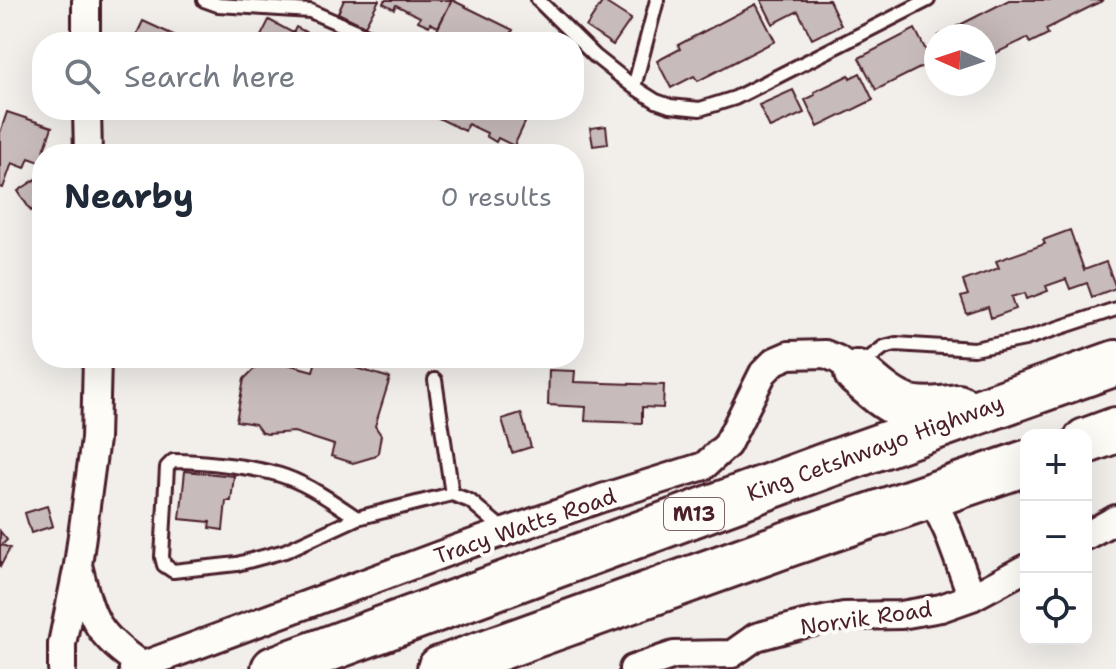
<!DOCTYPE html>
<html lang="en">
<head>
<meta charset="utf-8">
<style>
	:root { --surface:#fff; --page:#f6f6f7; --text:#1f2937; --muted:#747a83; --line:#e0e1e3 }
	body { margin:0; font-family:"Shantell Sans",sans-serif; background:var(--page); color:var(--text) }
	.controls { position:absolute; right:24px; bottom:24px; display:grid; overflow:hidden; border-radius:16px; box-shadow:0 8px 32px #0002 }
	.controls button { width:72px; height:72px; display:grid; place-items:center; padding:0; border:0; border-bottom:2px solid var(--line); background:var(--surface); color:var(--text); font:40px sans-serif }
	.compass { position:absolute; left:924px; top:24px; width:72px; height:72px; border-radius:50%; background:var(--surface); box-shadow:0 8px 32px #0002; rotate:273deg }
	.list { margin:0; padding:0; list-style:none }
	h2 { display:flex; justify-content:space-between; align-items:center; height:104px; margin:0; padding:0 32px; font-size:34px }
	h2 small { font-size:26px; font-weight:400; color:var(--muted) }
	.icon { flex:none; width:44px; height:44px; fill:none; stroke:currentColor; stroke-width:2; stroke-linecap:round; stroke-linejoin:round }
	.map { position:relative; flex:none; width:1116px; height:669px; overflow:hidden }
	.search { position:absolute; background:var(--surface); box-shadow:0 8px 32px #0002; left:32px; top:32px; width:552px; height:88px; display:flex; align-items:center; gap:20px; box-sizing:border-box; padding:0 28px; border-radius:32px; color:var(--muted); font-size:30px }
	.panel { position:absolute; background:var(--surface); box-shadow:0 8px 32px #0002; left:32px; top:144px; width:552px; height:224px; border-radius:32px }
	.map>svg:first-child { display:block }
</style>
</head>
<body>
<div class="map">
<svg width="1116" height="669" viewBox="0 0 1116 669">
	<rect width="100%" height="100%" fill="#f2efeb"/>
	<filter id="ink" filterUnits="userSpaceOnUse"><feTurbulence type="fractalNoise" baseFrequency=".0125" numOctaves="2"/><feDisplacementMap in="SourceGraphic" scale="16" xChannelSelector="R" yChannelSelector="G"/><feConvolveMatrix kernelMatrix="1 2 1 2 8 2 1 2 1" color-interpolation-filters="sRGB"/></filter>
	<g filter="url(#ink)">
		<path fill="#c8bbbb" stroke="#4a1f2b" stroke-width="2" d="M344 0H379L365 26 338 13Z
			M385 0H452L438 27 430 23 429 26 418 21 420 17 396 5 394 9 383 3Z
			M452 0 513 30 507 42H443L438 40 440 37 435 34Z
			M761 0H829L841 25 812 39 798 11 773 24Z
			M1009 0H1104L1046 29 1048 34 1030 43 1027 38 984 59V36H938Z
			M603 1 631 19 613 45 586 27Z
			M756 4 775 41 698 81 694 76 671 88 657 61 680 49 678 45Z
			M269 20 293 33 296 27 325 42H258Z
			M143 21 189 42H133Z
			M915 29 932 62 876 90 859 58Z
			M860 73 873 100 818 127 805 100 815 95 814 92 849 75 850 78Z
			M793 90 804 113 770 128 759 105Z
			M429 110H531L514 146 498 138 496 142 486 136 487 133 468 124 465 131 428 113Z
			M7 112 52 127 40 162 29 158 25 168 12 163 3 188 0 187V133Z
			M606 126 608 144 593 146 590 128Z
			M42 175V203L31 211 18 191Z
			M1070 230 1084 270 1106 262 1116 288 1092 297 1087 283 1070 289 1066 279 1046 286 1048 291 1027 299 1025 293 1012 297 1016 309 991 318 988 307 967 314 961 297 968 295 963 281 999 268 996 261 1045 244 1043 240Z
			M265 358 313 371 317 358H351L358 360 356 368 390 378 375 426 381 435 378 453 373 457 353 463 331 456 334 445 294 432 267 434 261 432 255 424 236 421 244 379Z
			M385 358H416L413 368Z
			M549 370 575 371 574 382 664 385 663 408 642 407V423L585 421 586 407 548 405Z
			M521 413 531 447 512 453 502 419Z
			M185 471 234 476 231 501H226L223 530 209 528 210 522 180 519Z
			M47 506 53 526 31 533 25 513Z
			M0 531 7 540 2 545 10 548 0 567Z"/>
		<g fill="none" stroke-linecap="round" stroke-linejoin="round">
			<defs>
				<path id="service" d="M204 0 218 5 310 11 381 42
					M538 0 595 56 634 87 656 101 670 106 700 109 735 98 928 0
					M634 87 657 0
					M859 366 884 347 896 344 974 349 1025 339 1116 309
					M435 380 452 494
					M357 518C335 503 311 486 286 477 259 467 202 461 173 461L167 467 162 557 164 565 173 571 237 564 285 551 357 518 452 494 470 501 505 531"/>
				<path id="minor" d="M86 0V42
					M87 110 88 154
					M931 496 948 532 972 597
					M1086 536 1116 519
					M79 569C92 621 97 635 143 666
					M732 654 756 637 804 624 844 616 901 615 941 608 972 597 1026 568
					M62 669V644L78 565 95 439 97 358
					M133 669 456 549 602 498 704 466 727 445 763 373 775 361 789 355 825 354 837 359 857 373
					M633 669 674 655 732 654"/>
				<path id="motorway" d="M857 373C896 407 905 415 958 407
					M1086 441 1116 430
					M274 669 830 464 1116 363
					M440 669 788 544 1026 463"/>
			</defs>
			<use href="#service" stroke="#4a1f2b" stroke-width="18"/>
			<use href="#minor" stroke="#4a1f2b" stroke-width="32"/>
			<use href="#motorway" stroke="#4a1f2b" stroke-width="50"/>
			<use href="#service" stroke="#fdfcf7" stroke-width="12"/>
			<use href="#minor" stroke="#fdfcf7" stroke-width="26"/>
			<use href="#motorway" stroke="#fdfcf7" stroke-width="44"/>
		</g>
	</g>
	<g text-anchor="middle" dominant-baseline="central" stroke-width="8" stroke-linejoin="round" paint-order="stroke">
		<rect fill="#fdfcf7" stroke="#806168" stroke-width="2" x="664" y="498" width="60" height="32" rx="6"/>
		<g font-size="20" font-weight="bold" fill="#4a1f2b">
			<text x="694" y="514">M13</text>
		</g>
		<g font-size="22" fill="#4a1f2b" stroke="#fdfcf7">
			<text transform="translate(875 448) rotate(-20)">King Cetshwayo Highway</text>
			<text transform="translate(525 526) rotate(-19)">Tracy Watts Road</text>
			<text transform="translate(866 618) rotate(-8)">Norvik Road</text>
		</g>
	</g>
</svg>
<div class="controls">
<button>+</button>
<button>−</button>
<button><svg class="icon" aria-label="locate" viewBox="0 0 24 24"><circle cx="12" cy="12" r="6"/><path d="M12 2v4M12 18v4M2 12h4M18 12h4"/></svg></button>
</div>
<svg class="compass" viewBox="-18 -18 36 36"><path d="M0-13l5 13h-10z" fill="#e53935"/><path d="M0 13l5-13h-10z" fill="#747a83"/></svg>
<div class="search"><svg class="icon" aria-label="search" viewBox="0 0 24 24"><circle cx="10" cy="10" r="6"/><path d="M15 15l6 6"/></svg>Search here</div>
<section class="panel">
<h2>Nearby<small>0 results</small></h2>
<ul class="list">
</ul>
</section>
</div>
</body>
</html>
